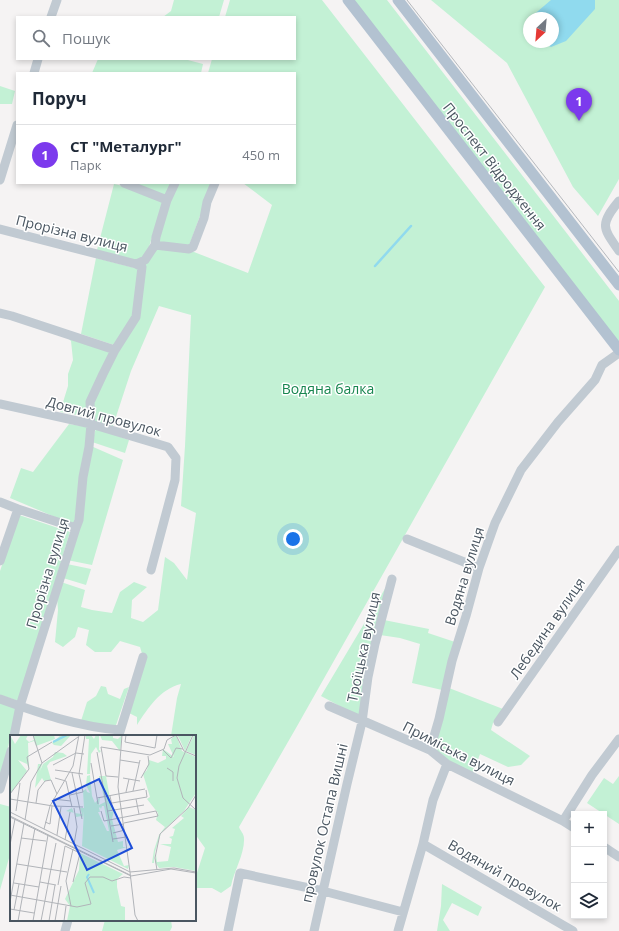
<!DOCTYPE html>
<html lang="uk">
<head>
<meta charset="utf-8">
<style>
	:root { --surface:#fff; --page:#f6f6f7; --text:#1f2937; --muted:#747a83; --line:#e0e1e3; --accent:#7c3aed }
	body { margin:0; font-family:"Open Sans",sans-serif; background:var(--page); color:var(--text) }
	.controls { position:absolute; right:12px; bottom:12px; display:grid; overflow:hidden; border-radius:0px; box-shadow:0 2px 6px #0003 }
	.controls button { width:36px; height:36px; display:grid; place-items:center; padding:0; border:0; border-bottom:1px solid var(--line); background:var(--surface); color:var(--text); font:20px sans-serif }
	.compass { position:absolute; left:523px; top:12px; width:36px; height:36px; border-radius:50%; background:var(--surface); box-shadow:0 2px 6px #0003; rotate:206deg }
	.you { position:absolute; left:293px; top:539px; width:14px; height:14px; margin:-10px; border:3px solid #fff; border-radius:50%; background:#1a73e8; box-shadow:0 0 0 6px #1a73e833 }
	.badge { display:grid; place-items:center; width:26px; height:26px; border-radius:50%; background:var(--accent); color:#fff; font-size:13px; font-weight:700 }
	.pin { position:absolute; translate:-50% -33px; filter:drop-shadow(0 1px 2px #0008) }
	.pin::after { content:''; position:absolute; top:21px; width:14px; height:12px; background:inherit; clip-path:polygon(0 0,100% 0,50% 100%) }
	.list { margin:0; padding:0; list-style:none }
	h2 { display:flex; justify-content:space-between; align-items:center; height:52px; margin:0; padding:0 16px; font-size:17px }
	h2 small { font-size:13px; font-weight:400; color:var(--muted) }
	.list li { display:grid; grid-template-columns:26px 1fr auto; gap:12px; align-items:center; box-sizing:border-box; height:60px; padding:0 16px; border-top:1px solid var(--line) }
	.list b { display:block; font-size:15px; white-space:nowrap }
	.list p { margin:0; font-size:13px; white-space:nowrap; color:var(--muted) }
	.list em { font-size:13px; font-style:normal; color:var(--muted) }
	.icon { flex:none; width:22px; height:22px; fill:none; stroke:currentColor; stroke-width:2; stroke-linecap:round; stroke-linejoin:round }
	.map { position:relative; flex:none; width:619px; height:931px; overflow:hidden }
	.search { position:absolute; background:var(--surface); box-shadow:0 2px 6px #0003; left:16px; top:16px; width:280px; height:44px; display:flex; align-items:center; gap:10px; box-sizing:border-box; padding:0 14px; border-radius:0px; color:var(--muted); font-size:15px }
	.panel { position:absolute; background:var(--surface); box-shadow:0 2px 6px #0003; left:16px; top:72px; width:280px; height:112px; border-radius:0px }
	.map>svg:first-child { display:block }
</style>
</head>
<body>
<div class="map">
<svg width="619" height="931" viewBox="0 0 619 931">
	<rect width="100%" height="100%" fill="#f5f3f3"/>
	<path fill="#c3f1d5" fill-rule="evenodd" d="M174 0H224L219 17H163L171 11Z
		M230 0H322L545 287 296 728 239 827C240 830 244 834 244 838 245 853 234 871 231 886L221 893 212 888H195V879L205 848 195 834V736H171L177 698 181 684C160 689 148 708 137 725V717L127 712 143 657 140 647 120 641 111 652H95L86 645 89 630 78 627 75 637 63 647 55 642 58 610 57 597 61 582 85 590 81 607 92 610 112 613 120 592 134 582 147 587 132 600 131 618 143 622 158 610 165 557 174 563 187 580 196 513 181 506 185 446 191 315 159 306 131 371 112 429 93 423 92 403 115 356 139 318 144 265 157 248 194 252 248 273 272 205 243 183H295V73H208L212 59H295V17H225Z
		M353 0H387L619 301V346Z
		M431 0H619V179L598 216 573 187 507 63ZM529 18H553V42H529Z
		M98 59H184L203 64 201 73H92Z
		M0 86 15 91 12 104H0Z
		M133 183H171L165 196Z
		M178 183H212L189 246 158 243 169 205Z
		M114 184 119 185 163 202 148 250 144 257 135 261 97 250Z
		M96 258 139 269 133 318 114 345 81 334Z
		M68 338 113 351 89 417 60 412 68 386V374L73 360 71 341Z
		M69 424 88 427 74 525 10 498 21 468 33 472Z
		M96 428 129 440 125 453 92 442Z
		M91 446 123 460 92 565 67 560Z
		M19 515 70 532 19 701 0 695V571Z
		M67 564 91 569 86 585 63 578Z
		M386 587 360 717 321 696Z
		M384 620 429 629 428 633 455 642 442 690 412 683 420 644 400 638 380 635Z
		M101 686 106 687 108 694 120 699 124 689 129 687 115 728 81 721 87 702 96 696Z
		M449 688 503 709 493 723 491 730 530 756 521 765 508 767 480 754 473 773 449 762 432 749Z
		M0 702 17 705 6 757 0 774Z
		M619 776V824L587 803 604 778 613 784Z
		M0 804 11 807V851L0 890Z
		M442 884 482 907 478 916 452 903 443 920 450 931H437L441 906Z
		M105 920H171L172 927 170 931H102Z"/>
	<path fill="#90daee" d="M551 0H595V9L566 41 551 47 541 42H553V18L531 17Z"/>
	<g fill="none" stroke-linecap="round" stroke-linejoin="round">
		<path stroke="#90daee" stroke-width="2.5" d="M375 266 411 226"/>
		<path stroke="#c1cad2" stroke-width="9" d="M51 17 57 0
			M34 73 38 59
			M0 180 17 125
			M124 183 167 200
			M619 201C599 225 603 228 619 251
			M0 229 136 264
			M155 245 189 249 193 247 204 218 207 202 215 183
			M0 313 12 316 115 350
			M0 404 91 424 168 447 176 458 175 480 151 570
			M0 502 18 509 76 528
			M407 539 479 568
			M0 561 18 509
			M0 699C39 713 79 727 120 730
			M329 706 430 750 447 764 563 821 574 828
			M498 722 619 550
			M119 735 143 657
			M14 736 20 706 76 528 79 520 83 477 89 447 91 424 90 402 103 374 115 350 136 317 142 267 136 264 145 260 155 245 156 237 167 200 175 183
			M430 750 439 719 452 661 466 616 479 568 495 523 521 470 558 422 595 380 602 365 619 353
			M0 789 11 751
			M563 821 592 775 619 739
			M423 844 573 931
			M604 847 619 857
			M65 931 68 920
			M228 931 240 873 323 891 403 912
			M314 931 347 784 362 722 368 677 375 644 392 579
			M398 931 423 844 433 800 447 764"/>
		<path stroke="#b3c2d1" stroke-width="11" d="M348 0 619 350
			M398 0 619 285"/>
		<path stroke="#b5b8bd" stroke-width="1" d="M407 0 619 272"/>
	</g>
	<g text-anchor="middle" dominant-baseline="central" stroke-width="3" stroke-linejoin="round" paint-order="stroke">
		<g font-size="14" fill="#4a5661" stroke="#fff">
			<text transform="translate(495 166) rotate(52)">Проспект Відродження</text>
			<text transform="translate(72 233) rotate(14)">Прорізна вулиця</text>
			<text transform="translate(104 416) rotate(15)">Довгий провулок</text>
			<text transform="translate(47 573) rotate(-73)">Прорізна вулиця</text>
			<text transform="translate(464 576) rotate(-73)">Водяна вулиця</text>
			<text transform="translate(547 628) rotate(-55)">Лебедина вулиця</text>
			<text transform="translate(363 647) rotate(-78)">Троїцька вулиця</text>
			<text transform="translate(459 753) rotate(27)">Приміська вулиця</text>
			<text transform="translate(324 823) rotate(-77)">провулок Остапа Вишні</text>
			<text transform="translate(505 875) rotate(30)">Водяний провулок</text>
		</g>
		<g font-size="14" fill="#17864f" stroke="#fff">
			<text x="328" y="388">Водяна балка</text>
		</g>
	</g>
	<g transform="translate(10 735)">
		<rect width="186" height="186" fill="#f5f3f3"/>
		<path d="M0 0 5 9 11 0H18L16 4 19 7 24 5 23 0H44L45 4 26 11 24 6 18 8 19 34 17 29 8 25 17 36 0 59ZM51 0H61L51 11 44 10 42 8ZM76 0H81L84 4 86 0H89V15L91 16 89 18 86 12 81 19 80 39H77L79 4H76ZM90 0H103V3L108 4 112 0 110 16 102 6 92 5ZM166 0 172 16 186 22V58L174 76 151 98 145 117 144 128H142L144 115 149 100 155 92 146 85 148 78 137 64 140 62 133 39 137 35 139 25 148 28 156 24V21H152L153 14 164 22 158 9H162L161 4ZM167 0H182L175 16 170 5ZM184 0H186V20L176 16ZM45 17 53 18 57 21 40 27 37 31 41 45 34 46 32 43 25 53 28 29H32L30 36 33 29 43 22ZM80 40 82 61 85 68 90 62 89 70 95 67 89 41H96L102 75 98 77 104 76 102 84 108 107 113 106V112H117L107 115 114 131 119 130 118 134 72 111 74 76 73 83 72 81 66 82 65 78 56 76 62 73 64 78 72 79 70 73H74L73 56 76 54 77 57 80 58 76 50 77 41ZM92 71H94L99 96H97L88 77H90L89 73 90 72 91 74ZM179 72 186 75V136L164 132 149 133 145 127 146 119 147 127 158 126 161 112 150 109H161L162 104 159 102 163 101 165 94 162 93 174 83 171 81ZM70 118 113 139 107 144V152L111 171 115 172V186H57L60 171 55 164 69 135Z" fill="#c3f1d5" fill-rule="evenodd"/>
		<path fill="none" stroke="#90daee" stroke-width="2" d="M43 7 57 0M79 139 77 142 84 158"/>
		<path fill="none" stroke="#b1b4b9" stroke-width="1" d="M112 0 108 52 120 137 164 133 186 137M116 0 115 7 145 13 147 0M166 0 174 16 186 21M183 0 169 31 167 43 173 63 186 75M153 15 161 23 166 13 173 14M87 17 103 107M110 25 129 28M32 28 68 2M81 28 88 69M43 30 66 18 74 19M157 33 163 37V46M45 35 73 39M62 38 72 84M96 41 91 12 140 20 154 14 157 5 166 0M96 41 108 42M45 43 56 46 62 72M113 43 130 46M131 43 139 29 138 21M123 56 130 25M116 57 119 44M0 59 19 34 17 22 42 7M60 60 73 57 69 39 75 0M100 61 103 75M87 63 135 54M0 64 43 71 73 72M43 64 61 66M126 64 129 79M26 68 28 55 35 46 41 45 47 59M102 68 137 62 136 55M64 73 67 92 64 109M6 76 10 48M91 76 94 86 146 76 148 81 114 88M98 76 134 70M0 77 120 137 125 180 128 186M0 81 120 140M0 82 121 141 161 134 186 138M15 85 21 47 32 28 23 0M35 87 40 89 42 71M101 91 114 89M34 94 40 71 63 31 69 0M103 98 115 95M47 100 51 72M11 103 36 106M103 104 116 102M55 105 60 77M0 110 5 84M7 129 57 137M147 135 145 123 150 99 178 73 186 60M30 147 46 150M4 148 29 152M48 150 55 111 70 118 63 147M0 160 67 172 81 169 75 148 80 142H93L102 146 114 142 121 143M0 167 14 88M61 171 56 146 63 114M0 174 24 178M4 175 9 149M8 186 25 93M23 186 38 100M31 186 46 108M39 186 45 150M45 186 51 151M54 186 56 171"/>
		<path fill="#1d4ed8" fill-opacity="0.15" stroke="#1d4ed8" stroke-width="2" d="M89 44 122 113 77 135 43 66Z"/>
		<rect width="186" height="186" fill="none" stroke="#4a5661" stroke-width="2"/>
	</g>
</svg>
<div class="controls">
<button>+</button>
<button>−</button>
<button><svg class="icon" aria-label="layers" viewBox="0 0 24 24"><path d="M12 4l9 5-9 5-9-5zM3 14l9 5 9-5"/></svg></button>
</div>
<svg class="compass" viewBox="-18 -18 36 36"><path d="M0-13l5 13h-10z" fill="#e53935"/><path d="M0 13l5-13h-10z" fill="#747a83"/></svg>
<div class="you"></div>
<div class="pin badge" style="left:579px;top:121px">1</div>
<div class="search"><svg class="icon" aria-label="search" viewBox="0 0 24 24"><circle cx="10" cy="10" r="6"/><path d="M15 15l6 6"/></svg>Пошук</div>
<section class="panel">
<h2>Поруч<small></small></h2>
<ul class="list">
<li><span class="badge">1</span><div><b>СТ &quot;Металург&quot;</b><p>Парк</p></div><em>450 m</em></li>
</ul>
</section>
</div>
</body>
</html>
